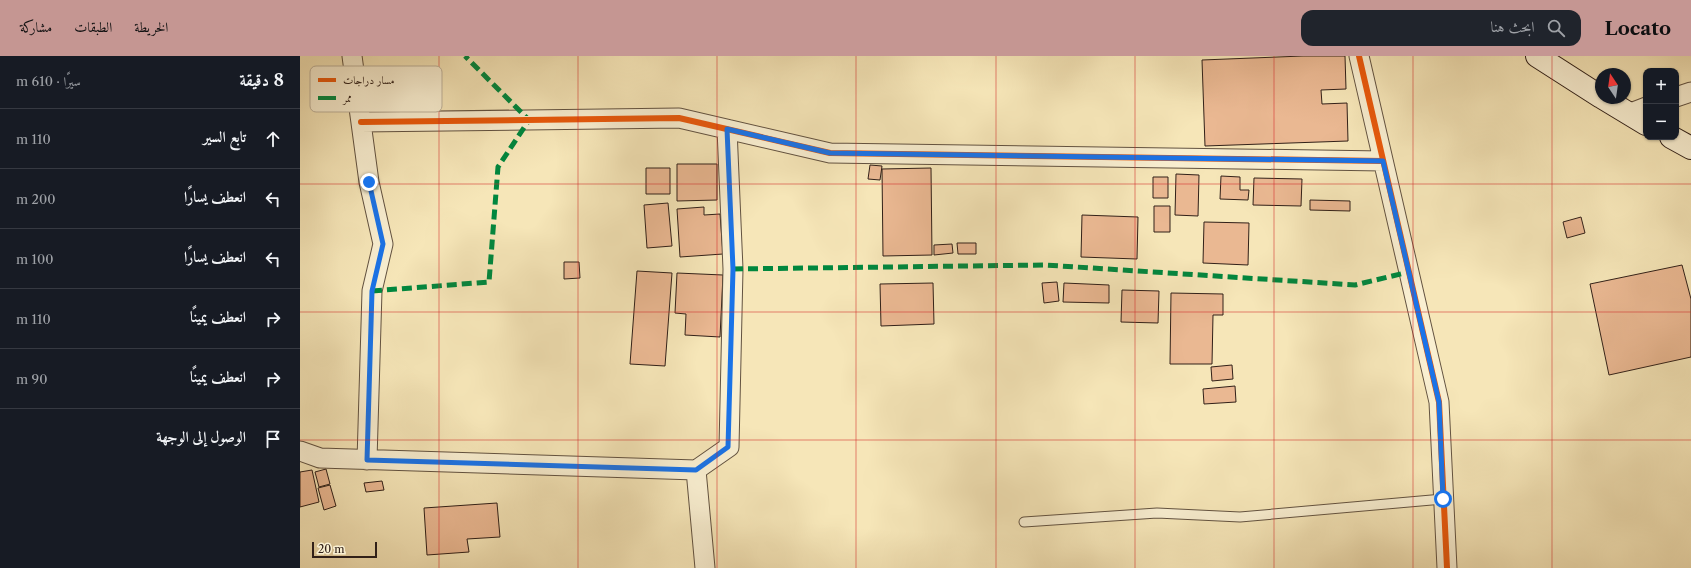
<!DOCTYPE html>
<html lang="ar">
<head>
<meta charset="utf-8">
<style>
	:root { --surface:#171b24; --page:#20242c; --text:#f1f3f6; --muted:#9ea1a6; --line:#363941; --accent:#c59692 }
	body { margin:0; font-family:"Libre Caslon Text",Amiri,serif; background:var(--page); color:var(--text); direction:rtl }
	.controls { position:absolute; right:12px; top:12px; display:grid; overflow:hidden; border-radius:8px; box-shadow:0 1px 3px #0004 }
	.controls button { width:36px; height:36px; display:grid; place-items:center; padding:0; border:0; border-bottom:1px solid var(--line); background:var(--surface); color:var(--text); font:20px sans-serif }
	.compass { position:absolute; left:1295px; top:12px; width:36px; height:36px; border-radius:50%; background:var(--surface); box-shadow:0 1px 3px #0004; rotate:347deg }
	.scale { position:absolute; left:12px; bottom:10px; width:65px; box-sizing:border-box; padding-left:4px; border:2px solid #312018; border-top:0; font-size:11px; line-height:14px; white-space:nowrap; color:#312018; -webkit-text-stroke:3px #f9efd1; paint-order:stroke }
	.stop { position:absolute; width:12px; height:12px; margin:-9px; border:3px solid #1a73e8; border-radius:50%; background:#fff }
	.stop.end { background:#1a73e8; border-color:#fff; box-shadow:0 1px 4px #0008 }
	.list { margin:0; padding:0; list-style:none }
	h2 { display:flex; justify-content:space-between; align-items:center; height:52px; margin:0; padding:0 16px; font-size:17px }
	h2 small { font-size:13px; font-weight:400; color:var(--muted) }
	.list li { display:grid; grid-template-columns:26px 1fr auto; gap:12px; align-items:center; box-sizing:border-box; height:60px; padding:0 16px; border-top:1px solid var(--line) }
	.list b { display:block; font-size:15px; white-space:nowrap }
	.list em { font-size:13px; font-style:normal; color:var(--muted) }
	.icon { flex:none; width:22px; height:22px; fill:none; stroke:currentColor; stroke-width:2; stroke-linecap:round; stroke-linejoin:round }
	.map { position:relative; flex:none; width:1391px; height:512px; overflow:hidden; direction:ltr }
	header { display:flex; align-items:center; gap:24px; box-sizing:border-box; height:56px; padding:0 20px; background:var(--accent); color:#111 }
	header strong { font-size:19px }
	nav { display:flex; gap:22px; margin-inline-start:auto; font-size:14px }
	.search { width:280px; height:36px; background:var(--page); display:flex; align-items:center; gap:10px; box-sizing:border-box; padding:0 14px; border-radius:12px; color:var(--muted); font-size:15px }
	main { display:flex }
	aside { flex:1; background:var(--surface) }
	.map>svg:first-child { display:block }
</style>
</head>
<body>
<header>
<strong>Locato</strong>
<div class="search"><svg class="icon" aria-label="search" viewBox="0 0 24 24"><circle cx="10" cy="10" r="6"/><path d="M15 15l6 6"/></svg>ابحث هنا</div>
<nav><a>الخريطة</a><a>الطبقات</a><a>مشاركة</a></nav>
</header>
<main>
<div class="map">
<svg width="1391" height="512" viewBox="0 0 1391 512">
	<rect width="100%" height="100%" fill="#f6e6b8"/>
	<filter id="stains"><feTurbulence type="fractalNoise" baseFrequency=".005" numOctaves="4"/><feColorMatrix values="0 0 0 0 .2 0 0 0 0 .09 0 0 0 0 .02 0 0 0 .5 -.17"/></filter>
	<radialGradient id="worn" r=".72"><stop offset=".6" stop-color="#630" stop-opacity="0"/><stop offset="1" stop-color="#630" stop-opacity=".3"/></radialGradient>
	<path fill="#eab892" stroke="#312018" d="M1003 0H1045L1046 33 1021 34 1022 48 1047 47 1048 85 905 90 902 4Z
		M377 108H417V144L377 145Z
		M570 109 582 110 580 124 568 123Z
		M346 112H370V138H346Z
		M631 112 632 199 583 200 582 113Z
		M876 118 899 119 898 160 875 159Z
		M921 120 940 121V134H949L948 144 920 143Z
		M853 121H868V142H853Z
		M954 122 1002 123 1001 150 953 149Z
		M1010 144 1050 145V155L1010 154Z
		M368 147 372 190 347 192 344 149Z
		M854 150H870V176H854Z
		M404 151V159L420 158 423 198 380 201 377 153Z
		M782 159 838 161 837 203 781 201Z
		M1281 161 1285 177 1267 182 1263 166Z
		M904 166 949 167 948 209 903 207Z
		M657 187H676V198H658Z
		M652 188 653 197 634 199V189Z
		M264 206H279L280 222 264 223Z
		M1382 209 1391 243V301L1309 319 1290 228Z
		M337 215 372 217 365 310 330 308Z
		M377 217 423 219 420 281 385 279 386 258 375 257Z
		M757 226 759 245 744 247 742 227Z
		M633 227 634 268 581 270 580 228Z
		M764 227 809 229V247L763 246Z
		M822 234 859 235 858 267 821 266Z
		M871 237 923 238V259H913L912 308H870Z
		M932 309 933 323 912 325 911 311Z
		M935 330 936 346 904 348 903 333Z
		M26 413 30 428 19 431 15 416Z
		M12 414 19 446 0 451V416Z
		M82 425 84 434 66 436 64 427Z
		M30 429 36 450 24 454 18 432Z
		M197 447 200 481 167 483 169 496 127 499 124 452Z"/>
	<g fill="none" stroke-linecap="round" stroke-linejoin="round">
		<defs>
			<path id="lane" d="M724 466 857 457 940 461 1143 443"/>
			<path id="street" d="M52 0 69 126 83 188 72 235 67 404
				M1059 0 1139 346 1147 512
				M1376 41 1391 36
				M1328 58 1346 51
				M61 66 379 62 530 97 1083 105
				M0 395 20 402 396 414
				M405 512 396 414 429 391 433 213 427 73"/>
			<path id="secondary" d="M1237 0 1301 41
				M1303 42 1346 68
				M1371 81 1391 92"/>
		</defs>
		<use href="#lane" stroke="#625240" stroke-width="11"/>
		<use href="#street" stroke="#625240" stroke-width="21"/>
		<use href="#secondary" stroke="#312018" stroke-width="24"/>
		<use href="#lane" stroke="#f9efd1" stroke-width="9"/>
		<use href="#street" stroke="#f9efd1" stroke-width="19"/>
		<use href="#secondary" stroke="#f9efd1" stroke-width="22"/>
		<path stroke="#00873e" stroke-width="5" stroke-dasharray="10 5" stroke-linecap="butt" d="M433 213 745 209 1055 229 1109 216
			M72 235 189 226 198 111 229 64 165 0"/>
		<defs>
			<path id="cycleway" d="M1059 0 1139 346 1147 512
				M61 66 379 62 530 97 1083 105"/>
		</defs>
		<use href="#cycleway" stroke="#f9efd1" stroke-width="8"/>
		<use href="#cycleway" stroke="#e8590c" stroke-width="6"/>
	</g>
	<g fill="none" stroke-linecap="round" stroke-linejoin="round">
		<path stroke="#1a73e8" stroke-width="5" d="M69 126 83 188 72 235 67 404 396 414 428 391 433 213 427 73 530 97 1083 105 1139 346 1143 443"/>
	</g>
	<path fill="none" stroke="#d62828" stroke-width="1" stroke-opacity="0.55" d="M139 0V512M278 0V512M417 0V512M556 0V512M696 0V512M835 0V512M974 0V512M1113 0V512M1252 0V512M0 128H1391M0 256H1391M0 384H1391"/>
	<rect x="10" y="10" width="132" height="46" rx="6" fill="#f9efd1" stroke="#bdb19a" stroke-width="1"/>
	<rect x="18" y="22" width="18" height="4" fill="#e8590c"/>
	<rect x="18" y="40" width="18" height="4" fill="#00873e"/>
	<g font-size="11" fill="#312018">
		<text x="43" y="28">مسار دراجات</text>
		<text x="43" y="46">ممر</text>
	</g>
	<rect width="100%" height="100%" filter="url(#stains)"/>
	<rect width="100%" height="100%" fill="url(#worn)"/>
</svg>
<div class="controls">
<button>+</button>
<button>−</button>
</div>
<svg class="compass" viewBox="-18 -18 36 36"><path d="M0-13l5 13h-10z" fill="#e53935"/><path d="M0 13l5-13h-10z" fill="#9ea1a6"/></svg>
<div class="scale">20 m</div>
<div class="stop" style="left:1143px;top:443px"></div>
<div class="stop end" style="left:69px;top:126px"></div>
</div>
<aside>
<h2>8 دقيقة<small>سيرًا · 610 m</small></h2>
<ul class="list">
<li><svg class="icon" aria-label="ahead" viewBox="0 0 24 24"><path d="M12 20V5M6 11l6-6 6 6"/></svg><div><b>تابع السير</b></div><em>110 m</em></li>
<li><svg class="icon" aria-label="left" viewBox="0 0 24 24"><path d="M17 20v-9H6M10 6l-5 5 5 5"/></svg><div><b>انعطف يسارًا</b></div><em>200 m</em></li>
<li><svg class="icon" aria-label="left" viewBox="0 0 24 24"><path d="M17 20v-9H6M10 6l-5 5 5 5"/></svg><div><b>انعطف يسارًا</b></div><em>100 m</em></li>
<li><svg class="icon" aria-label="right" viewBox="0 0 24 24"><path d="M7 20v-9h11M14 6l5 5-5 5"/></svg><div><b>انعطف يمينًا</b></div><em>110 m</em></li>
<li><svg class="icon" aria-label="right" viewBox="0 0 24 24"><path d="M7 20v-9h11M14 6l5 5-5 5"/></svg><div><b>انعطف يمينًا</b></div><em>90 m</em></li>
<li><svg class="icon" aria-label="arrive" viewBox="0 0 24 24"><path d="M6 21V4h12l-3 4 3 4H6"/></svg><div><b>الوصول إلى الوجهة</b></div></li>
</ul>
</aside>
</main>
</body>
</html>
